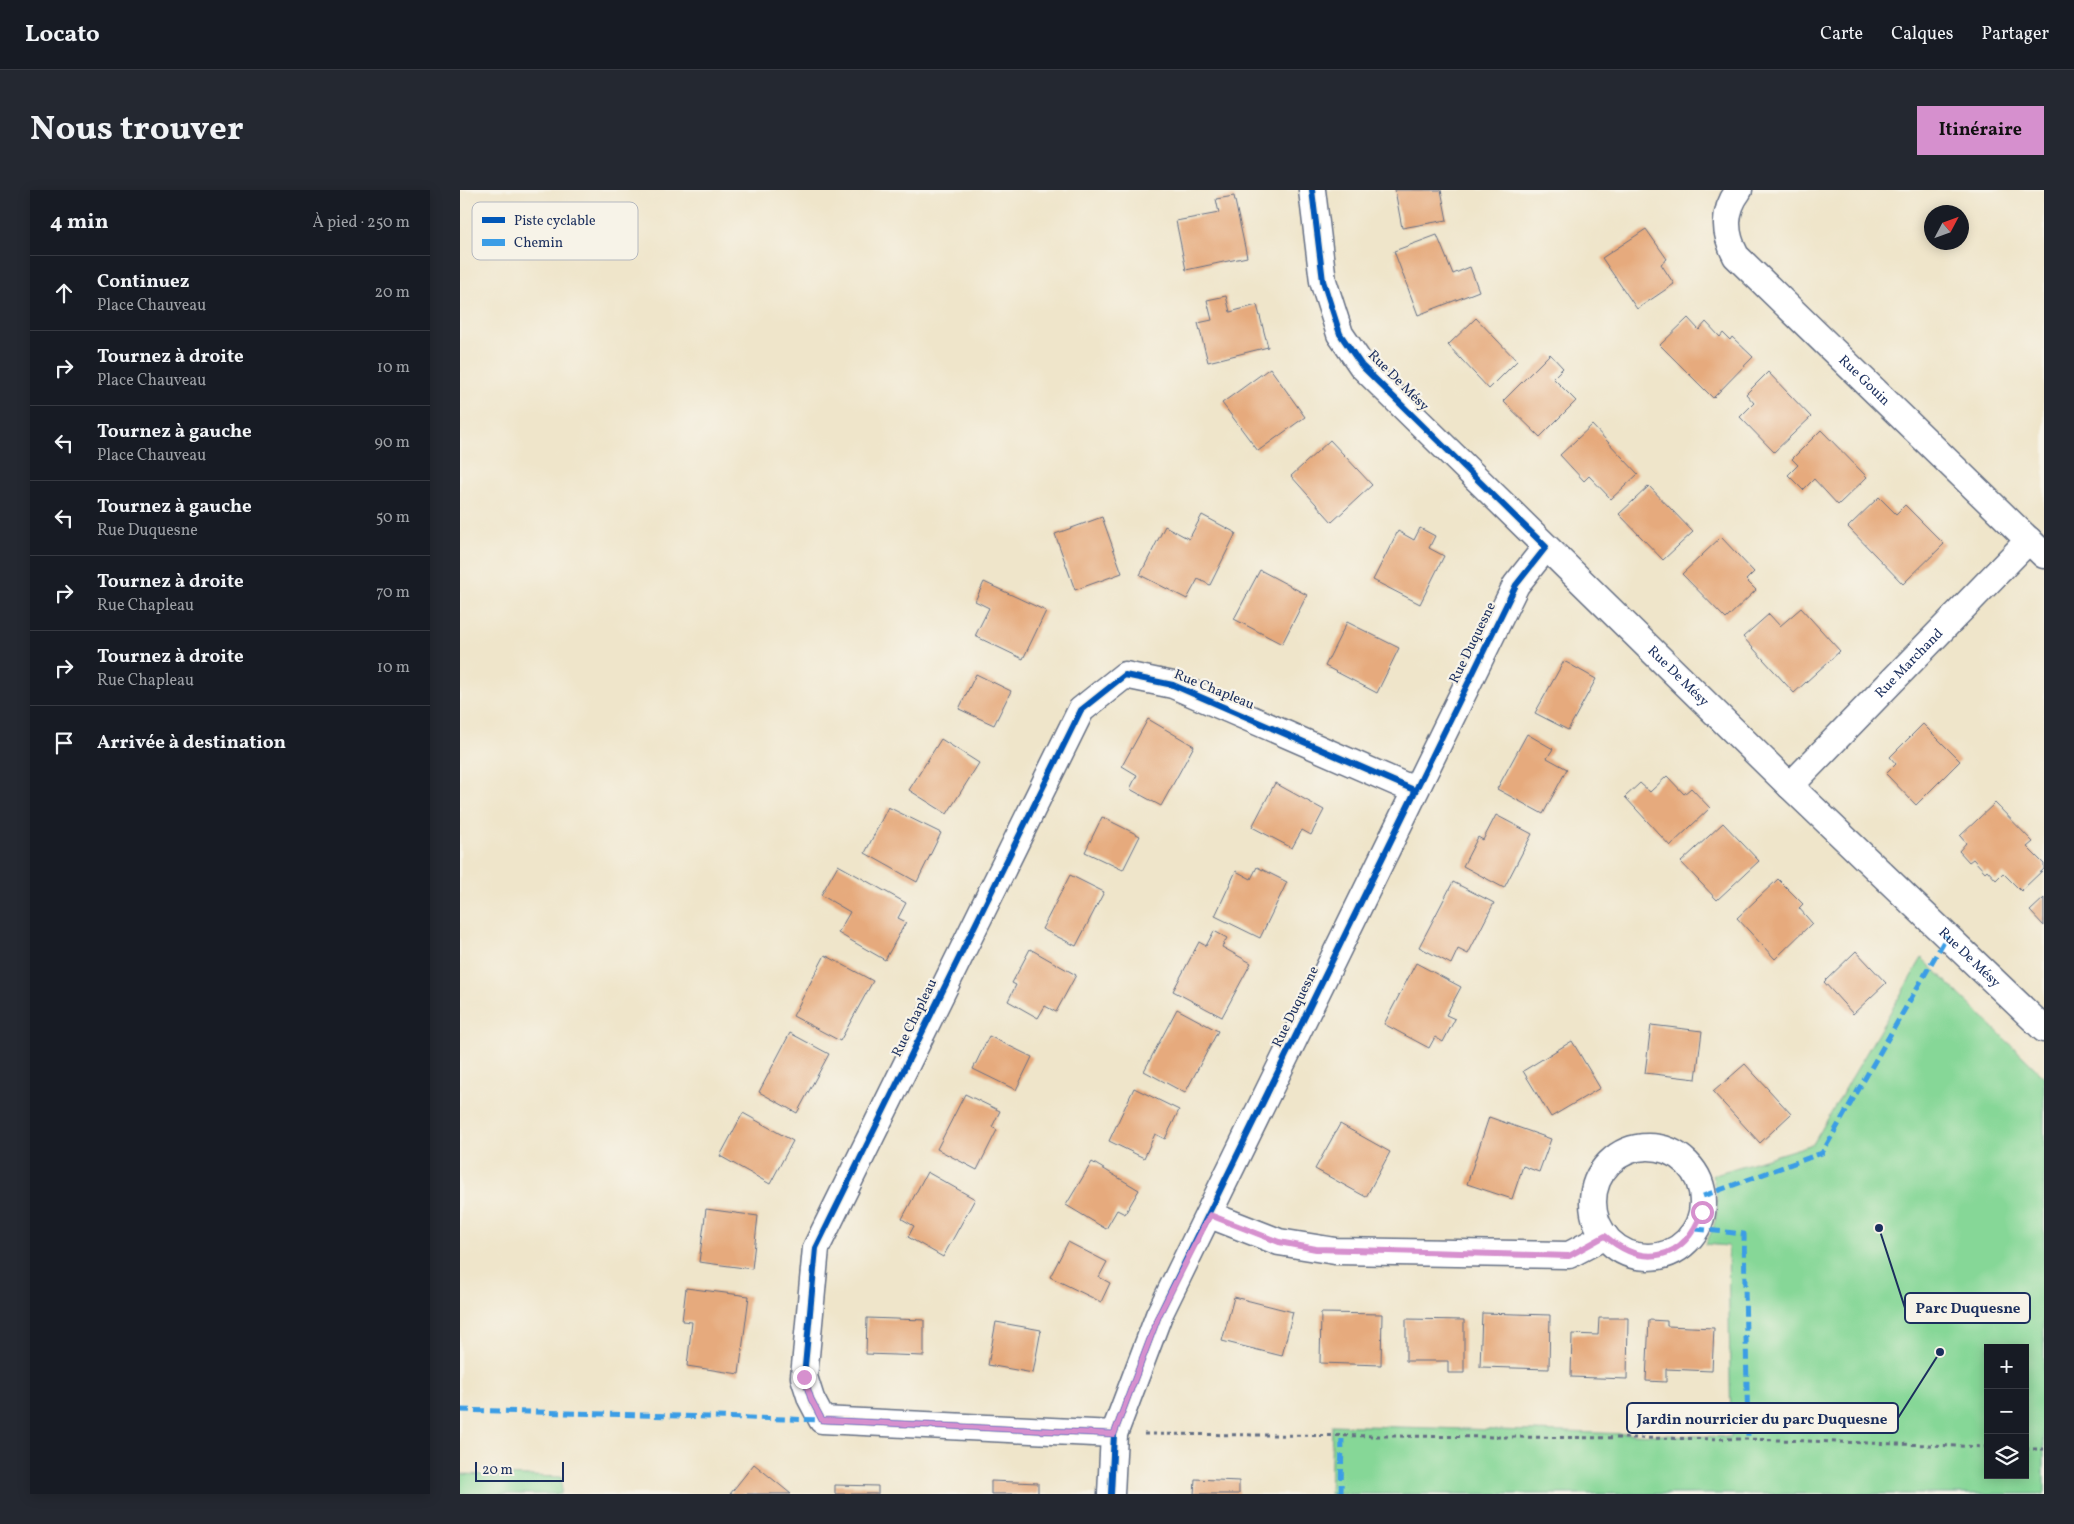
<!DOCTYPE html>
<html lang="fr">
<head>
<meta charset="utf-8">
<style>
	:root { --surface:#171b24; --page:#242831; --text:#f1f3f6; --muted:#9ea1a6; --line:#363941; --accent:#d690ce }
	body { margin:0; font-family:Vollkorn,serif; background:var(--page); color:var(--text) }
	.controls { position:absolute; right:15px; bottom:15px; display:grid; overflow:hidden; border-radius:0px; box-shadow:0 2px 12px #0003 }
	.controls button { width:45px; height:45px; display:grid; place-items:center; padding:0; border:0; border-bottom:1px solid var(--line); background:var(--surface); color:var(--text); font:25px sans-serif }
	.compass { position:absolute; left:1464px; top:15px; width:45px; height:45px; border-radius:50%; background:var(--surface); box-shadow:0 2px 12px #0003; rotate:49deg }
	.scale { position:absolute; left:15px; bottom:12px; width:89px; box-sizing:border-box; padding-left:5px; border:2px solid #1b2f5e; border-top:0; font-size:14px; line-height:18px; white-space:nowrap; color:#1b2f5e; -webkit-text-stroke:4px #f7f3e8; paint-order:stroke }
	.stop { position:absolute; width:15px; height:15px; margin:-11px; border:4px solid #d690ce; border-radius:50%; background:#fff }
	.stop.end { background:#d690ce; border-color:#fff; box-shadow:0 1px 5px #0008 }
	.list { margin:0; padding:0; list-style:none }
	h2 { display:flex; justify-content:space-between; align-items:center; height:65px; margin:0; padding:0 20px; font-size:21px }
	h2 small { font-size:16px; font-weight:400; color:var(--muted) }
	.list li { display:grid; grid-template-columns:32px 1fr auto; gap:15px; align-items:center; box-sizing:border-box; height:75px; padding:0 20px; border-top:1px solid var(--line) }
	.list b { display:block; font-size:19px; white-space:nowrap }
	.list p { margin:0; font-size:16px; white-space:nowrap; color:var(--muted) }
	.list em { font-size:16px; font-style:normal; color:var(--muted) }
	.icon { flex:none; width:28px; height:28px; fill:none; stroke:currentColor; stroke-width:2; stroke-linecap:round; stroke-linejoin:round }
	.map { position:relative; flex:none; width:1584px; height:1304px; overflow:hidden; border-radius:0px }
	header { display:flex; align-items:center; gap:30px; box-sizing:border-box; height:70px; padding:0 25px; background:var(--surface); border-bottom:1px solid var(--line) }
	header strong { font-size:24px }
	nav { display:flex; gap:28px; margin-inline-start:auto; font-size:18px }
	.intro { display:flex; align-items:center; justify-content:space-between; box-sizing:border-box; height:120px; padding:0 30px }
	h1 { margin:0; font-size:35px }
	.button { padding:12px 22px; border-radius:0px; background:var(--accent); color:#111; font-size:18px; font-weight:700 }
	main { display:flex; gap:30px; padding:0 30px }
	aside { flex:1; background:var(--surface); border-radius:0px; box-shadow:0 2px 12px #0003 }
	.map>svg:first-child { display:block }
</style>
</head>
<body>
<header>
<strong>Locato</strong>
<nav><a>Carte</a><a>Calques</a><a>Partager</a></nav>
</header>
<div class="intro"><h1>Nous trouver</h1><a class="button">Itinéraire</a></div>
<main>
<aside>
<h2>4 min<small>À pied · 250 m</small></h2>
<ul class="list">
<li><svg class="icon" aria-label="ahead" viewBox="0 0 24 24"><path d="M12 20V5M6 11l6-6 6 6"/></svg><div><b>Continuez</b><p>Place Chauveau</p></div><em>20 m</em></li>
<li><svg class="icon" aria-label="right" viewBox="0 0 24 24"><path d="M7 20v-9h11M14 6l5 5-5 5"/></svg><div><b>Tournez à droite</b><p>Place Chauveau</p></div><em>10 m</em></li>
<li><svg class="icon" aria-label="left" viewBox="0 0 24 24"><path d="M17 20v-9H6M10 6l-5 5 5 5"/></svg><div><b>Tournez à gauche</b><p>Place Chauveau</p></div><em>90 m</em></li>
<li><svg class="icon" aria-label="left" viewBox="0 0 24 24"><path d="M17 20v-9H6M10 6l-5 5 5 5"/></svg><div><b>Tournez à gauche</b><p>Rue Duquesne</p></div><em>50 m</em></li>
<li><svg class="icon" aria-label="right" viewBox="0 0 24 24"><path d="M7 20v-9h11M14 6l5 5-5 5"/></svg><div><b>Tournez à droite</b><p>Rue Chapleau</p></div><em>70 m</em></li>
<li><svg class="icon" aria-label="right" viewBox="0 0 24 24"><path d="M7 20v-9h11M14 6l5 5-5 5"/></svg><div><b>Tournez à droite</b><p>Rue Chapleau</p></div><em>10 m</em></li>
<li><svg class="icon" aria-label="arrive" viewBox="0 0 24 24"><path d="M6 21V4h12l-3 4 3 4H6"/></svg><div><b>Arrivée à destination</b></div></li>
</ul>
</aside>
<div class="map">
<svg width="1584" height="1304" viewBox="0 0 1584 1304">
	<rect width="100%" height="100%" fill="#f7f3e8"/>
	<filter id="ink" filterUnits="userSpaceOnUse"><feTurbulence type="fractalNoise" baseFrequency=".02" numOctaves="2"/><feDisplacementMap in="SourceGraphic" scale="10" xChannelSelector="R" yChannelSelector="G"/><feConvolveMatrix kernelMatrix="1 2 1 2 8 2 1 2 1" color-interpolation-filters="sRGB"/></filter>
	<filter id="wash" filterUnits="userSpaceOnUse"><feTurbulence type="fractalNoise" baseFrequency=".0096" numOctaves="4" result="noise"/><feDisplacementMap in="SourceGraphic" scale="20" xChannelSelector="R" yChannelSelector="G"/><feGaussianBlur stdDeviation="1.12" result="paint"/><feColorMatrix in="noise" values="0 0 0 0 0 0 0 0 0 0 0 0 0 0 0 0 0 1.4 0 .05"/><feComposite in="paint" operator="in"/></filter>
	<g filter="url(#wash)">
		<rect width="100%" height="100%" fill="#efe5ca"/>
		<path fill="#86d797" stroke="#50837a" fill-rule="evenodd" d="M1462 768 1584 887V1304H870L872 1235 1271 1247 1268 1056 1245 1054C1259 1031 1260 1011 1252 985L1353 954ZM1528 1158H1565V1285H1528Z
			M0 1284 102 1287 101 1304H0Z"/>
		<g id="blocks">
			<path fill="#e6aa7d" d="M935 0H981L987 30 942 38Z
				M774 6 787 67 726 80 716 31 759 23 756 9Z
				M1186 39 1207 69 1201 74 1214 94 1177 119 1142 68Z
				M977 45 993 84 1010 77 1019 101 958 125 934 61Z
				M766 106 770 122 797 115 808 157 748 172 738 133 752 130 747 110Z
				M1016 128 1057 171 1029 199 988 155Z
				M1228 128 1239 140 1246 132 1260 147 1263 143 1270 150 1272 147 1293 167 1253 208 1200 155Z
				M1090 164 1103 178 1093 188 1116 211 1080 247 1043 211Z
				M810 178 845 227 798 261 762 213Z
				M1308 182 1351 227 1314 262 1280 227 1294 213 1286 204Z
				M1132 235 1178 284 1151 309 1129 286 1124 291 1100 265Z
				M1361 240 1407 287 1378 315 1354 289 1343 300 1328 285 1338 275 1332 269Z
				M870 250 912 295 872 332 831 286Z
				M1189 296 1233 342 1203 370 1159 324Z
				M1419 307 1436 324 1445 315 1484 354 1443 394 1388 337Z
				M742 325 776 343 750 395 738 389 727 409 680 385 705 336 729 349Z
				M642 327 662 383 615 400 595 344Z
				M960 338 975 346 969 358 984 366 960 414 913 390 938 341 954 350Z
				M1261 347 1294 382 1286 390 1296 400 1266 429 1222 384Z
				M800 380 847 405 822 454 774 429Z
				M524 392 586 421 563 469 515 446 529 418 515 411Z
				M1341 418 1380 461 1334 503 1283 447 1309 424 1320 436Z
				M887 432 939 458 917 503 865 476Z
				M1104 471 1136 489 1108 540 1075 523Z
				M516 484 551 501 534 535 499 519Z
				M688 529 734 556 701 616 670 599 677 585 662 576Z
				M1463 534 1500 571 1456 615 1426 584 1436 574 1430 567Z
				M1067 544 1093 559 1087 568 1107 579 1083 624 1037 599Z
				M481 549 519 573 487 624 449 600Z
				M1207 586 1224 604 1231 598 1250 618 1210 656 1165 607 1180 593 1190 602Z
				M815 593 864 620 851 645 842 640 832 658 792 637Z
				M1535 613 1573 652 1567 657 1584 674V679L1561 701 1543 683 1536 690 1527 680 1525 682 1513 669 1509 672 1499 661 1506 653 1500 646Z
				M428 617 481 643 457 692 405 663Z
				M1036 625 1072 644 1044 698 1003 676 1018 647 1023 650Z
				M642 627 680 646 663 680 625 662Z
				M1263 633 1299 671 1257 710 1221 672Z
				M378 675 446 713 438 728 446 732 425 770 378 743 390 722 361 705Z
				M797 677 827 692 800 748 755 726 776 681 791 689Z
				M610 685 644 702 616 756 582 739Z
				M1318 689 1343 714 1339 718 1352 733 1315 769 1277 728Z
				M993 692 1034 713 1008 764 998 759 991 774 959 757Z
				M1584 708V736L1570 721Z
				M754 741 767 748 762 757 791 773 762 827 713 801 739 752 746 756Z
				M570 759 616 785 596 822 585 816 578 828 548 811 556 795 552 793Z
				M1396 761 1426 793 1393 824 1364 792Z
				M365 765 413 791 380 851 333 826Z
				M956 773 1001 797 986 825 995 829 983 852 975 847 969 858 924 834Z
				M717 819 758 841 725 903 684 881Z
				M1191 835 1242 841 1236 889 1185 883Z
				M330 843 369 864 337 923 299 902Z
				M529 846 572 867 556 900 513 879Z
				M1112 851 1140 898 1091 927 1063 881Z
				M1285 874 1331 924 1300 953 1253 902Z
				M674 898 719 920 705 949 695 944 684 968 649 951Z
				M505 904 540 921 532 937 537 940 517 980 477 959Z
				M283 923 333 951 310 994 260 966Z
				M1029 927 1091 949 1079 982 1063 976 1052 1009 1007 994Z
				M880 934 930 962 906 1007 855 979Z
				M632 972 679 1000 665 1024 657 1020 646 1039 606 1015Z
				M467 982 515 1009 483 1067 448 1047 454 1036 442 1029Z
				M246 1019 298 1026 292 1079 239 1072Z
				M608 1052 647 1072 639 1087 650 1093 641 1112 590 1087Z
				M226 1098 289 1106 279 1184 227 1176 232 1132 222 1131Z
				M774 1107 833 1122 822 1166 762 1151Z
				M861 1123 922 1124 921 1175 860 1173Z
				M1022 1123 1090 1125 1089 1179 1020 1177Z
				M407 1128 464 1130V1166L406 1164Z
				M1139 1128H1168L1167 1189 1111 1187 1112 1144 1138 1145Z
				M946 1129 1004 1130V1183H988V1171H946Z
				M1189 1130 1207 1131V1136L1254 1138 1252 1181 1206 1179V1192L1186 1191Z
				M536 1132 581 1140 573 1183 528 1175Z
				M294 1274 331 1304H270Z
				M735 1289 779 1291V1304H734Z
				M531 1291 578 1293V1304H531Z
				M375 1295 418 1296V1304H375Z"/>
		</g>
	</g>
	<g filter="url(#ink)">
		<use href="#blocks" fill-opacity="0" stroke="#656f84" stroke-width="1"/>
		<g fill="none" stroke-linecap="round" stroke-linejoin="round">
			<defs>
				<g id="street">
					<path id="s1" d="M852 0 863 91 880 144 902 176 1330 596 1584 839"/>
					<path id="s2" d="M1279 0C1263 21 1264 43 1276 66L1584 365"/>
					<path id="s3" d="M1330 596 1569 350"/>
					<circle cx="1188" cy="1012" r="55"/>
					<path d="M750 1025 819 1052 875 1061 1109 1065 1145 1046"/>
					<path d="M654 1244 362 1230 351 1209 344 1187 356 1058 621 520 665 485 713 495 954 600"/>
					<path d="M651 1304 654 1244 699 1125 1056 395 1086 357"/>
				</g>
			</defs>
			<use href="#street" stroke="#656f84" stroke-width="29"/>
			<path stroke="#656f84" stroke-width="3" stroke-dasharray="4 4" stroke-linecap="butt" d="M684 1244 1288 1249 1528 1257
				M1565 1259H1584"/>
			<use href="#street" stroke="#fff" stroke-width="26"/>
			<path stroke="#3b9de6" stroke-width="5" stroke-dasharray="10 5" stroke-linecap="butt" d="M1243 1006 1362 963 1487 746
				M1236 1039 1284 1044 1288 1249
				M0 1220 362 1230
				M881 1304 882 1246"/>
			<defs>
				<path id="cycleway" d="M654 1244 362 1230 351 1209 344 1187 356 1058 621 520 665 485 713 495 954 600
					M651 1304 654 1244 699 1125 1056 395 1086 357 902 176 880 144 863 91 852 0"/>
			</defs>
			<use href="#cycleway" stroke="#f7f3e8" stroke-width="9"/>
			<use href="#cycleway" stroke="#0057b8" stroke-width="6"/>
		</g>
	</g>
	<g fill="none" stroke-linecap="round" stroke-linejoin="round" filter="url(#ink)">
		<path stroke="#d690ce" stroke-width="6" d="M344 1187 351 1209 362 1230 654 1244 699 1125 750 1025 819 1052 856 1059 1109 1066 1145 1046C1184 1079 1224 1070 1242 1022"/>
	</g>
	<g text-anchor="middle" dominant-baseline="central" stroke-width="4.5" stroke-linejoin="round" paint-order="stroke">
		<g font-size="14" fill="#1b2f5e" stroke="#f7f3e8">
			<text transform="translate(938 191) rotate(45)">Rue De Mésy</text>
			<text stroke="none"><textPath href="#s2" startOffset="249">Rue Gouin</textPath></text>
			<text transform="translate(1013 453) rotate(-64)">Rue Duquesne</text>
			<text stroke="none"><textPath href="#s3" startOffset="171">Rue Marchand</textPath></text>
			<text stroke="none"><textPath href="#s1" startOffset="629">Rue De Mésy</textPath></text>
			<text transform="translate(754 500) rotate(22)">Rue Chapleau</text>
			<text stroke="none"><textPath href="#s1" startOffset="1034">Rue De Mésy</textPath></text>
			<text transform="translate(836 817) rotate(-64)">Rue Duquesne</text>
			<text transform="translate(455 828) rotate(-64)">Rue Chapleau</text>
		</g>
	</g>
	<rect x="12" y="12" width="166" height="58" rx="8" fill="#f7f3e8" stroke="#b5b8bf" stroke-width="1"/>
	<rect x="22" y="27" width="23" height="6" fill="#0057b8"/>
	<rect x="22" y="49" width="23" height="7" fill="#3b9de6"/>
	<g font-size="14" fill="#1b2f5e">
		<text x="54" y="35">Piste cyclable</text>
		<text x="54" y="57">Chemin</text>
	</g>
	<path fill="none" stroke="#1b2f5e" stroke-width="2" d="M1419 1038L1445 1118M1480 1162L1438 1228"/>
	<g fill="#1b2f5e" stroke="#f7f3e8" stroke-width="2">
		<circle cx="1419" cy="1038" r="5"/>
		<circle cx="1480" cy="1162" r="5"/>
	</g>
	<g fill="#f7f3e8" stroke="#1b2f5e" stroke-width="2">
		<rect x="1445" y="1103" width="125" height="30" rx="5"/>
		<rect x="1167" y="1213" width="271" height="30" rx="5"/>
	</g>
	<g font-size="15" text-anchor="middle" font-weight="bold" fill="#1b2f5e">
		<text x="1508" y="1123">Parc Duquesne</text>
		<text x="1302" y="1234">Jardin nourricier du parc Duquesne</text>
	</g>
</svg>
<div class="controls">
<button>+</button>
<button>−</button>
<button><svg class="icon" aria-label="layers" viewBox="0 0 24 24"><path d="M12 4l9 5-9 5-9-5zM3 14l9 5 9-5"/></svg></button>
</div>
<svg class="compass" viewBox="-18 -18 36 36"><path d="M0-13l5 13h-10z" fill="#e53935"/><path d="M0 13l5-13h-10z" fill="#9ea1a6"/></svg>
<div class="scale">20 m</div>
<div class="stop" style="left:1242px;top:1022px"></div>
<div class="stop end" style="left:344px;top:1187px"></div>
</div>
</main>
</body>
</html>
